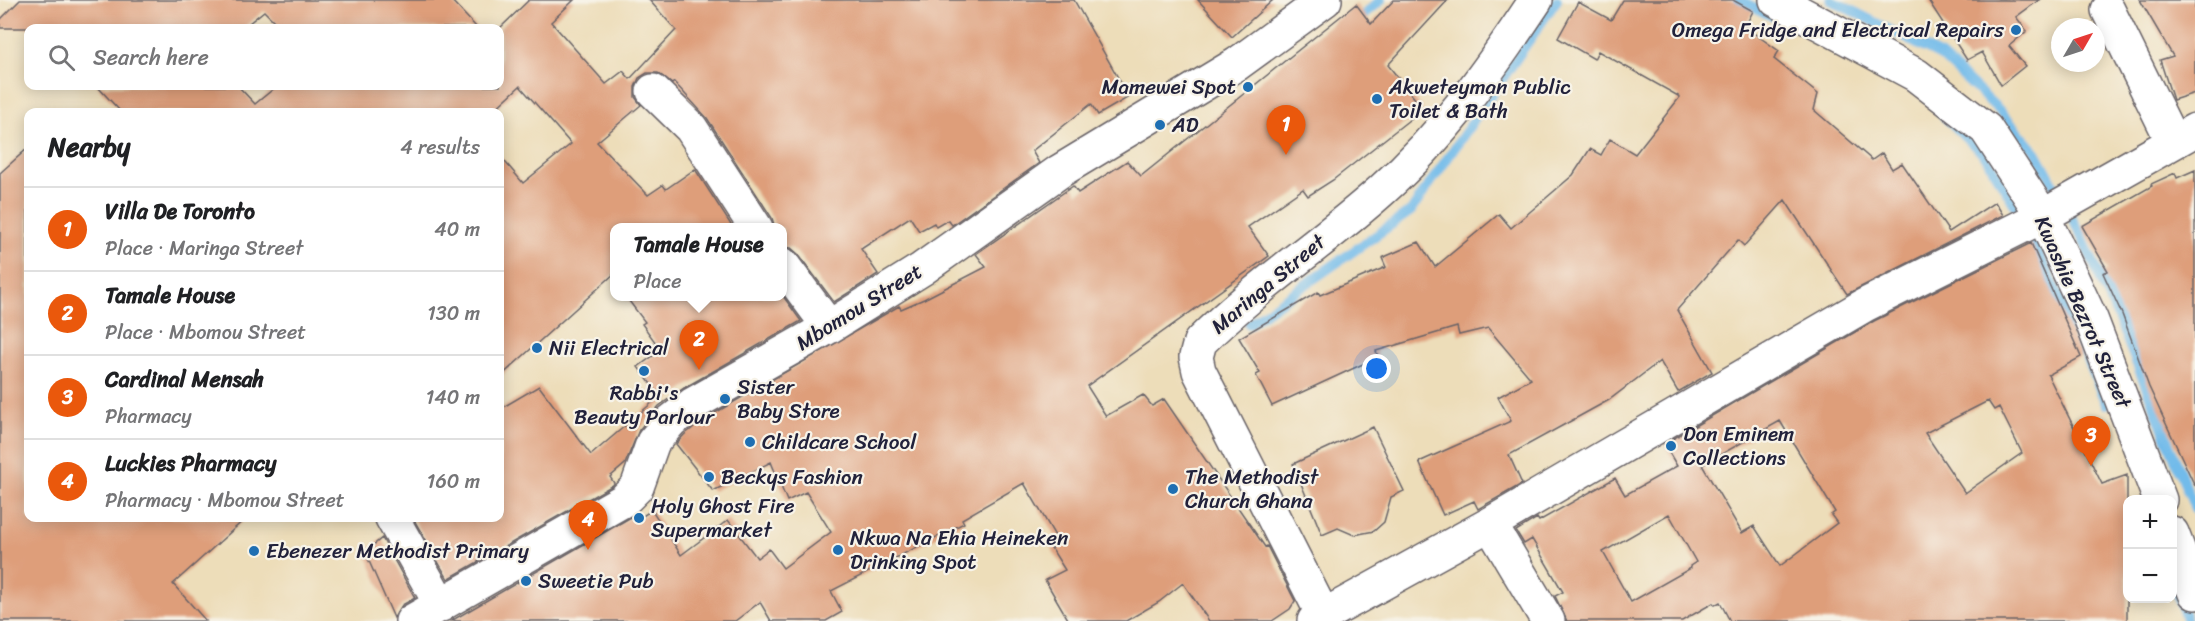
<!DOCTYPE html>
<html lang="en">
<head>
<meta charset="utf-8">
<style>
	:root { --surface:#fff; --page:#f6f6f6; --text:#202124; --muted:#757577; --line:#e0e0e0; --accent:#ea580c }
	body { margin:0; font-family:Sriracha,sans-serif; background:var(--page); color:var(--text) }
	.controls { position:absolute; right:18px; bottom:18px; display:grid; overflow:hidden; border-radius:12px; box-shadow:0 3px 15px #0003 }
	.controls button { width:54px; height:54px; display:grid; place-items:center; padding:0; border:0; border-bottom:2px solid var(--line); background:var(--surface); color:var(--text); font:30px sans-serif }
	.compass { position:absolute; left:2051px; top:18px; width:54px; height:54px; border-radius:50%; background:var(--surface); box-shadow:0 3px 15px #0003; rotate:51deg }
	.you { position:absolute; left:1377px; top:369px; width:21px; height:21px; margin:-15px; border:4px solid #fff; border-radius:50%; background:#1a73e8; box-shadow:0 0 0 9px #1a73e833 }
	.badge { display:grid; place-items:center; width:39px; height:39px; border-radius:50%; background:var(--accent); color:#fff; font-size:20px; font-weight:700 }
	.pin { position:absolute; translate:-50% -50px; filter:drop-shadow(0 2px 3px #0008) }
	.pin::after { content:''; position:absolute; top:32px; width:21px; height:18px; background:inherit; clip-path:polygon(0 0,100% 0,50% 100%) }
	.popup { position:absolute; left:610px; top:223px; width:177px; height:78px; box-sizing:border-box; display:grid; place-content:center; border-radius:12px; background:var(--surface); filter:drop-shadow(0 2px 4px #0005); font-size:20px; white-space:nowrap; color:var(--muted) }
	.popup b { font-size:22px; color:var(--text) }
	.popup::after { content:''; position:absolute; left:50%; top:100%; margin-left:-12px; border:12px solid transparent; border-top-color:var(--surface) }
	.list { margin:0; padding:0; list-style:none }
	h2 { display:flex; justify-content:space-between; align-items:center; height:78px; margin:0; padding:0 24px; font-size:26px }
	h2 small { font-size:20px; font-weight:400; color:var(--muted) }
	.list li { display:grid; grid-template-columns:39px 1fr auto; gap:18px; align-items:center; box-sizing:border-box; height:84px; padding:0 24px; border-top:2px solid var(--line) }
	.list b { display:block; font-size:22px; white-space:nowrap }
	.list p { margin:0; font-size:20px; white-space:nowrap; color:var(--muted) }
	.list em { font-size:20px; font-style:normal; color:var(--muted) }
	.icon { flex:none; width:33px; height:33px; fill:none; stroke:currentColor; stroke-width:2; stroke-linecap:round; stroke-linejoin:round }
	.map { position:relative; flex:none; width:2195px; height:621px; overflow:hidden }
	.search { position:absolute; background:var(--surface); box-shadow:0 3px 15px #0003; left:24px; top:24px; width:480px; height:66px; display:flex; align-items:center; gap:15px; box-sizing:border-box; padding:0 21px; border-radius:12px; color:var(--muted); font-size:22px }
	.panel { position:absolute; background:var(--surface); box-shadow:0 3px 15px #0003; left:24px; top:108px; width:480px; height:414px; border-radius:12px }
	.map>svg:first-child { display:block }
</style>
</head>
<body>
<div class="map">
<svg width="2195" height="621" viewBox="0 0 2195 621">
	<rect width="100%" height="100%" fill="#f7f3e8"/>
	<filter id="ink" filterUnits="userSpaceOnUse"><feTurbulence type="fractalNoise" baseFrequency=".0167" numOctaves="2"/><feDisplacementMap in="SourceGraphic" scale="12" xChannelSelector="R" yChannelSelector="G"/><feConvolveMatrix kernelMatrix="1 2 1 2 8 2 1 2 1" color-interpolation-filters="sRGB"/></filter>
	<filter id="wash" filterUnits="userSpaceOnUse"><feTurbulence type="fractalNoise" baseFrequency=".008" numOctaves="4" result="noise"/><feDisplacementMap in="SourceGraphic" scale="24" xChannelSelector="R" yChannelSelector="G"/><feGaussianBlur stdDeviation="1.35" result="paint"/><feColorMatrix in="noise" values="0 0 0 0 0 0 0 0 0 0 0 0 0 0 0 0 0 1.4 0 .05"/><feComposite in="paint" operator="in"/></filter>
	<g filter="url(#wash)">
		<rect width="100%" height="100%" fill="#edddb9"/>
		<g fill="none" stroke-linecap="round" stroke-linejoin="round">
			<path stroke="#72bbea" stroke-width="10" d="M1739 0 1780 20
				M1831 0 1941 56 1999 110 2036 152 2079 231 2120 322 2195 509
				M1365 14 1381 0
				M1941 113 1986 157 2019 212 2080 340 2106 404
				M1249 324 1411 211 1557 0
				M2172 580 2187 621"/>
		</g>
		<g id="blocks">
			<path fill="#de9e7a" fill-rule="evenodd" d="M20 0H451L477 28H281L264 11 243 28H0V20Z
				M529 0H574L551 22 606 84 623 71 630 79 676 30 649 0H1074L1129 97 1098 115 1091 104 1032 151 1039 163 952 225 948 220 936 227 934 223 919 231 910 217 861 249 878 274 834 302 798 254 791 248 783 247V228H775L772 218 707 118 674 82 672 84 658 73H647L639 78 635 87V97L641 105 597 142 648 195 663 185 666 189 695 169 733 228H615V273L500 377V156L523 183 571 144 520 86 492 112H121L97 86H238L255 104 277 86H500V28Z
				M1198 0H1273L1232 37Z
				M1394 0H1448L1388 65 1423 109 1333 180 1308 196 1303 189 1248 227 1269 256 1087 386 1106 416 1143 395 1152 406 1164 399 1265 547 1267 546 1295 601 1290 609 1272 621H1209L1183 583 1159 602 1126 621H1069L1045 580 1065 570 1050 546 1058 541 1024 483 962 519 964 523 831 591 842 612 826 621H771L760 602 735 621H451L638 513 641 517 652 510 681 555 728 520 757 558 769 549 783 568 831 532 806 492 787 501 771 462 713 491 676 444 684 435 703 420 899 306 901 309 924 299 986 267 976 254 1073 186 1078 193 1127 161 1141 176 1356 4 1371 24Z
				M1623 0H1733L1753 11 1745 27 1779 51 1774 59 1818 94 1814 110 1872 160 1882 153 1892 169 1902 163 1949 232 1995 202 2003 215 1847 294 1785 200 1744 246 1738 240 1677 310 1712 372 1678 392 1660 361 1609 400 1509 455 1522 484 1478 509 1474 501 1443 515 1419 462 1511 421 1498 397 1531 379 1488 328 1459 335 1457 327 1376 351 1378 357 1272 406 1256 375 1260 373 1239 338 1318 292 1320 295 1386 267 1382 258 1419 242 1435 267 1499 214 1511 228 1573 175 1590 149 1601 155 1610 139 1635 154 1680 97 1598 51 1594 59 1558 38 1578 2 1611 20Z
				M1928 0H2039L2016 17 2027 31 2009 46 2025 66 2001 85 1982 52 1967 60Z
				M2140 0H2195V93L2173 100 2160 60 2173 56Z
				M28 148V518H246L173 584 206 621H0V173Z
				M2195 170V486L2149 387 2122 314 2103 273 2108 271 2082 226 2152 186 2151 184 2175 173 2177 178Z
				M2031 243 2081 357 2048 375 2102 484 2127 475V621H1730L1720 602 1715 605 1713 603 1682 621H1567L1555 596 1563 592 1532 539 1524 544 1516 531 1537 518 1539 521 1615 478 1625 495 1677 466 1664 444 1874 321ZM1988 401 1994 410 1999 407 2022 453 1965 493 1925 433ZM1780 421 1835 512 1831 515 1837 523 1780 566 1754 526 1742 533 1702 465ZM1669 514 1696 562 1690 566 1691 568 1631 602 1603 552Z
				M626 297 783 296 801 321 684 388 659 406 639 430 625 464 610 477 614 483 613 485 448 579 413 518H500V409L539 386 591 455 660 396 638 367 661 350 642 324 645 322Z
				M1373 427 1404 491 1391 497 1384 522 1374 531 1354 535 1338 528 1322 535 1293 464Z
				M382 538 415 598 402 605 394 618 365 552Z"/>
		</g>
	</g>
	<g filter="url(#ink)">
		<use href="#blocks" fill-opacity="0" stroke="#696367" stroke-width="1.5"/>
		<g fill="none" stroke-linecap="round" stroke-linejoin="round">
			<defs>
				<path id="minor" d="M1776 0 1916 75 1986 129 2043 216 2091 319 2160 500
					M2108 10 2173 142
					M653 91 691 128 756 228
					M783 265 829 327
					M392 518 441 605
					M1490 524 1548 621
					M2172 533 2195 593
					M1323 615 1199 371 1196 357 1200 342C1256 286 1323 243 1382 190 1444 135 1491 68 1536 0
					M412 621 624 500 637 487 653 442 671 421 693 404 829 327 922 269 1060 171 1237 64 1325 0
					M1314 621 1490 524 1865 305 2043 216 2195 130"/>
			</defs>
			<use href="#minor" stroke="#696367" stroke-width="36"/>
			<use href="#minor" stroke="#fff" stroke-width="33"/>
		</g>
	</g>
	<g fill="#1f6fb2" stroke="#f7f3e8" stroke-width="2">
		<circle cx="2016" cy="30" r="6"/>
		<circle cx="1248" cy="87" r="6"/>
		<circle cx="1377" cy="99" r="6"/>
		<circle cx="1160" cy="125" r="6"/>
		<circle cx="537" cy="348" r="6"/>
		<circle cx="644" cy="371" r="6"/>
		<circle cx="725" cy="399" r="6"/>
		<circle cx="750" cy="442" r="6"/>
		<circle cx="1671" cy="446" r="6"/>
		<circle cx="709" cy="477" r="6"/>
		<circle cx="1173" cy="489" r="6"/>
		<circle cx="639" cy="518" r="6"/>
		<circle cx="838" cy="550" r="6"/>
		<circle cx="254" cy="551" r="6"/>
		<circle cx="526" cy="581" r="6"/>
	</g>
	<g text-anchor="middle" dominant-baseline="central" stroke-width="4.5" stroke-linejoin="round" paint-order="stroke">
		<g font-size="21" fill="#22223b" stroke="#f7f3e8" text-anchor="start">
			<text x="2004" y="30" text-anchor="end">Omega Fridge and Electrical Repairs</text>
			<text x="1236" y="87" text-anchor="end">Mamewei Spot</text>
			<text x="1389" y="87">Akweteyman Public<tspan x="1389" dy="24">Toilet &amp; Bath</tspan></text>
			<text x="1172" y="125">AD</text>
			<text x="549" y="348">Nii Electrical</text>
			<text x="737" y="387">Sister<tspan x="737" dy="24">Baby Store</tspan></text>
			<text x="644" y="393" text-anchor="middle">Rabbi's<tspan x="644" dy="24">Beauty Parlour</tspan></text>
			<text x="1683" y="434">Don Eminem<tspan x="1683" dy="24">Collections</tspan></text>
			<text x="762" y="442">Childcare School</text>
			<text x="721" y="477">Beckys Fashion</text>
			<text x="1185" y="477">The Methodist<tspan x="1185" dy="24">Church Ghana</tspan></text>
			<text x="651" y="506">Holy Ghost Fire<tspan x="651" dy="24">Supermarket</tspan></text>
			<text x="850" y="538">Nkwa Na Ehia Heineken<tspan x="850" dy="24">Drinking Spot</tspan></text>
			<text x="266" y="551">Ebenezer Methodist Primary</text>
			<text x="538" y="581">Sweetie Pub</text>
		</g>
		<g font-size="21" fill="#22223b" stroke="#f7f3e8">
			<text transform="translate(1268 284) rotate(-40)">Maringa Street</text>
			<text transform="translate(859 307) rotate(-32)">Mbomou Street</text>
			<text transform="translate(2083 312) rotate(66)">Kwashie Bezrot Street</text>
		</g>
	</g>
</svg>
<div class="controls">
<button>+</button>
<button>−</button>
</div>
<svg class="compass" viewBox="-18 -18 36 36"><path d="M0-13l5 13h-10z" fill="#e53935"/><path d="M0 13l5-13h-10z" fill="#757577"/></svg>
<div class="you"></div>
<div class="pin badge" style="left:1286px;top:155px">1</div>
<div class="pin badge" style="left:699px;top:370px">2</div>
<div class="popup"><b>Tamale House</b>Place</div>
<div class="pin badge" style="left:2091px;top:466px">3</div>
<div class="pin badge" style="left:588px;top:550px">4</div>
<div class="search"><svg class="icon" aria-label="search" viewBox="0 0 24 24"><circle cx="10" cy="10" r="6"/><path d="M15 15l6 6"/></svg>Search here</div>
<section class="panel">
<h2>Nearby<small>4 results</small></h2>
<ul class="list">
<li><span class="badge">1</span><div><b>Villa De Toronto</b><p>Place · Maringa Street</p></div><em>40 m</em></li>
<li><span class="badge">2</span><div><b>Tamale House</b><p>Place · Mbomou Street</p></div><em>130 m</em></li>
<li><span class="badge">3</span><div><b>Cardinal Mensah</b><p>Pharmacy</p></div><em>140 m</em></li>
<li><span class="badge">4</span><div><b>Luckies Pharmacy</b><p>Pharmacy · Mbomou Street</p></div><em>160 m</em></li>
</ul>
</section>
</div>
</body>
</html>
